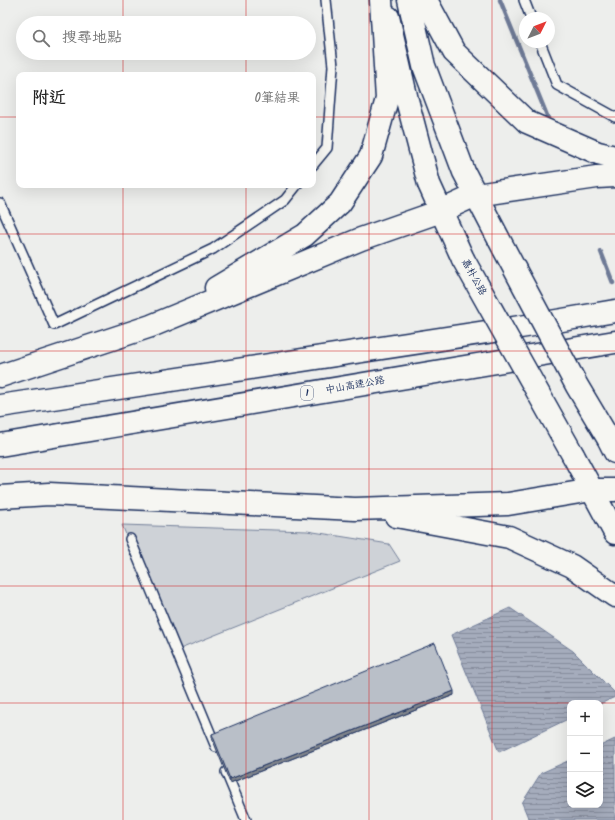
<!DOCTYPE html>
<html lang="zh-TW">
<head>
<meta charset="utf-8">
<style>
	:root { --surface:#fff; --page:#f2f2f2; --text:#222; --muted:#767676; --line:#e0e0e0 }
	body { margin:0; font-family:Kalam,"LXGW WenKai TC",sans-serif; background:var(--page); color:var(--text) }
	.controls { position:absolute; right:12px; bottom:12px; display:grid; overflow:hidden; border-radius:8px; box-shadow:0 4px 16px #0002 }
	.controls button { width:36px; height:36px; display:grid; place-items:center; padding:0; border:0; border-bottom:1px solid var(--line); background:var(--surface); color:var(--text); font:20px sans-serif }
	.compass { position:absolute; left:519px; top:12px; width:36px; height:36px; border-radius:50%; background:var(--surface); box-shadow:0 4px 16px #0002; rotate:48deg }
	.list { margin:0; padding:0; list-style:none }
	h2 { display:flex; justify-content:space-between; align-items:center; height:52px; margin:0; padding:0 16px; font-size:17px }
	h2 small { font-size:13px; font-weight:400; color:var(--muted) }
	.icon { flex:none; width:22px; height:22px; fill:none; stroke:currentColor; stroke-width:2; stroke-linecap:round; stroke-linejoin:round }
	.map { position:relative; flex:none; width:615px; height:820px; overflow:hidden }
	.search { position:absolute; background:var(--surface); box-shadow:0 4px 16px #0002; left:16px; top:16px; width:300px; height:44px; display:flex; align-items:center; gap:10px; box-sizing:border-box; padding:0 14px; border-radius:22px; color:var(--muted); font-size:15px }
	.panel { position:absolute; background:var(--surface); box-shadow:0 4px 16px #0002; left:16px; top:72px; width:300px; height:116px; border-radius:8px }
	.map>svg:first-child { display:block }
</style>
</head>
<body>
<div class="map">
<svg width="615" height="820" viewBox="0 0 615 820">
	<defs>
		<pattern id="water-rules" width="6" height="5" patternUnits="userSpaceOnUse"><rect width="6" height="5" fill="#a5acbc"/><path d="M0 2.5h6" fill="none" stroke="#868c9c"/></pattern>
	</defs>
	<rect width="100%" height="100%" fill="#edeeec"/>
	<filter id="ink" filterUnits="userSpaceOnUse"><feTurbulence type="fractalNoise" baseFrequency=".025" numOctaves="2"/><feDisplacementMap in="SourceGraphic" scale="8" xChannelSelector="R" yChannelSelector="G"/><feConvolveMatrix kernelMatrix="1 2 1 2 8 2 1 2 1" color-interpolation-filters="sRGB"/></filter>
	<g filter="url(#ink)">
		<path fill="#ced2d7" stroke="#74809a" d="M122 525 307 531 389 544 400 561 175 651Z"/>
		<path fill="url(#water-rules)" stroke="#6e7a96" d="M510 608 573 651 615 693V697L600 704 570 703V718L499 752 451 635Z
			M615 739V820H529L522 803 541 773 570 760V805H600V746Z"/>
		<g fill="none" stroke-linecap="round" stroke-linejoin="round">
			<path stroke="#6e7a96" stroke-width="4.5" d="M500 0 548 118
				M601 252 613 283"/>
			<defs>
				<path id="lane" d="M524 0 531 18
					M540 42 557 85 615 117
					M313 165 327 148 333 66 326 0
					M0 203 54 325 213 249 285 200 297 185
					M130 539 216 747
					M226 772 246 820"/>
				<path id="secondary" d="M409 0 424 66 464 172 504 249
					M388 17 407 100 429 184 463 259
					M608 438 615 452
					M573 455 615 533"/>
				<path id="highway" d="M426 0 454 52 527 122 598 153 615 157
					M216 288 305 235 340 203 371 156 387 99 381 0
					M0 376 151 326 361 239 441 211 476 195 597 177 615 176
					M0 406 533 325 615 311
					M0 445 615 342
					M0 497 49 494 355 509 508 504 592 490H615
					M396 516 509 537 572 566 615 596"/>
			</defs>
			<use href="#lane" stroke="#1b2f5e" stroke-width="12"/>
			<use href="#secondary" stroke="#1b2f5e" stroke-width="25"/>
			<use href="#highway" stroke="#1b2f5e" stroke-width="25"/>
			<use href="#lane" stroke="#f6f6f2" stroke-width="9"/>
			<use href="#secondary" stroke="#f6f6f2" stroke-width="22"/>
			<use href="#highway" stroke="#f6f6f2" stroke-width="22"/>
			<defs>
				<path id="secondary-bridge" d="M504 249 577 386 608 438
					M463 259 573 455"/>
			</defs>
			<use href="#secondary-bridge" stroke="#1b2f5e" stroke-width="25" stroke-linecap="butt"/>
			<use href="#secondary-bridge" stroke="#f6f6f2" stroke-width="22"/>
		</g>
		<path fill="#9fa4ac" stroke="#1b2f5e" d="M454 695 230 783 212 738V734Z"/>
		<path fill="#82868c" stroke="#1b2f5e" d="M454 691V695L230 783V779Z"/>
		<path fill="#b9bfc8" stroke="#1b2f5e" d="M435 643 454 691 230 779 212 734Z"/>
	</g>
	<path fill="none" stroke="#d62828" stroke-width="1" stroke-opacity="0.55" d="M123 0V23M246 0V23M369 0V820M492 0V820M123 53V75M246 53V75M0 117H19M313 117H615M123 185V820M246 185V820M0 234H615M0 351H615M0 469H615M0 586H615M0 703H615"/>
	<g text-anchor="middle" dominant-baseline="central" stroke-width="3" stroke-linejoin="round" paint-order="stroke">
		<rect fill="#f6f6f2" stroke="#5d6b8a" stroke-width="1" x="301" y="386" width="12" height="14" rx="3"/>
		<g font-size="9" font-weight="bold" fill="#1b2f5e">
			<text x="307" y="393">1</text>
		</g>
		<g font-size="10" fill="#1b2f5e" stroke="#f6f6f2">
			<text transform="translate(474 277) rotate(61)">嘉朴公路</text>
			<text transform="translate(355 385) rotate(-10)">中山高速公路</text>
		</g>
	</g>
</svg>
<div class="controls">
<button>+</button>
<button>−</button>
<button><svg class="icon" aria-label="layers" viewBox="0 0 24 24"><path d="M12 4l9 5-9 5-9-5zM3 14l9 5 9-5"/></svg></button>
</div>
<svg class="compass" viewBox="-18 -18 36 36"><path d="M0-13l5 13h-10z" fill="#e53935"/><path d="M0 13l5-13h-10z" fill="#767676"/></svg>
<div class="search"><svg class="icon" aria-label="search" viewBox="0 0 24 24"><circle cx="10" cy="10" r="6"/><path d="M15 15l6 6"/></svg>搜尋地點</div>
<section class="panel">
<h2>附近<small>0筆結果</small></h2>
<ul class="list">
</ul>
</section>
</div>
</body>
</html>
